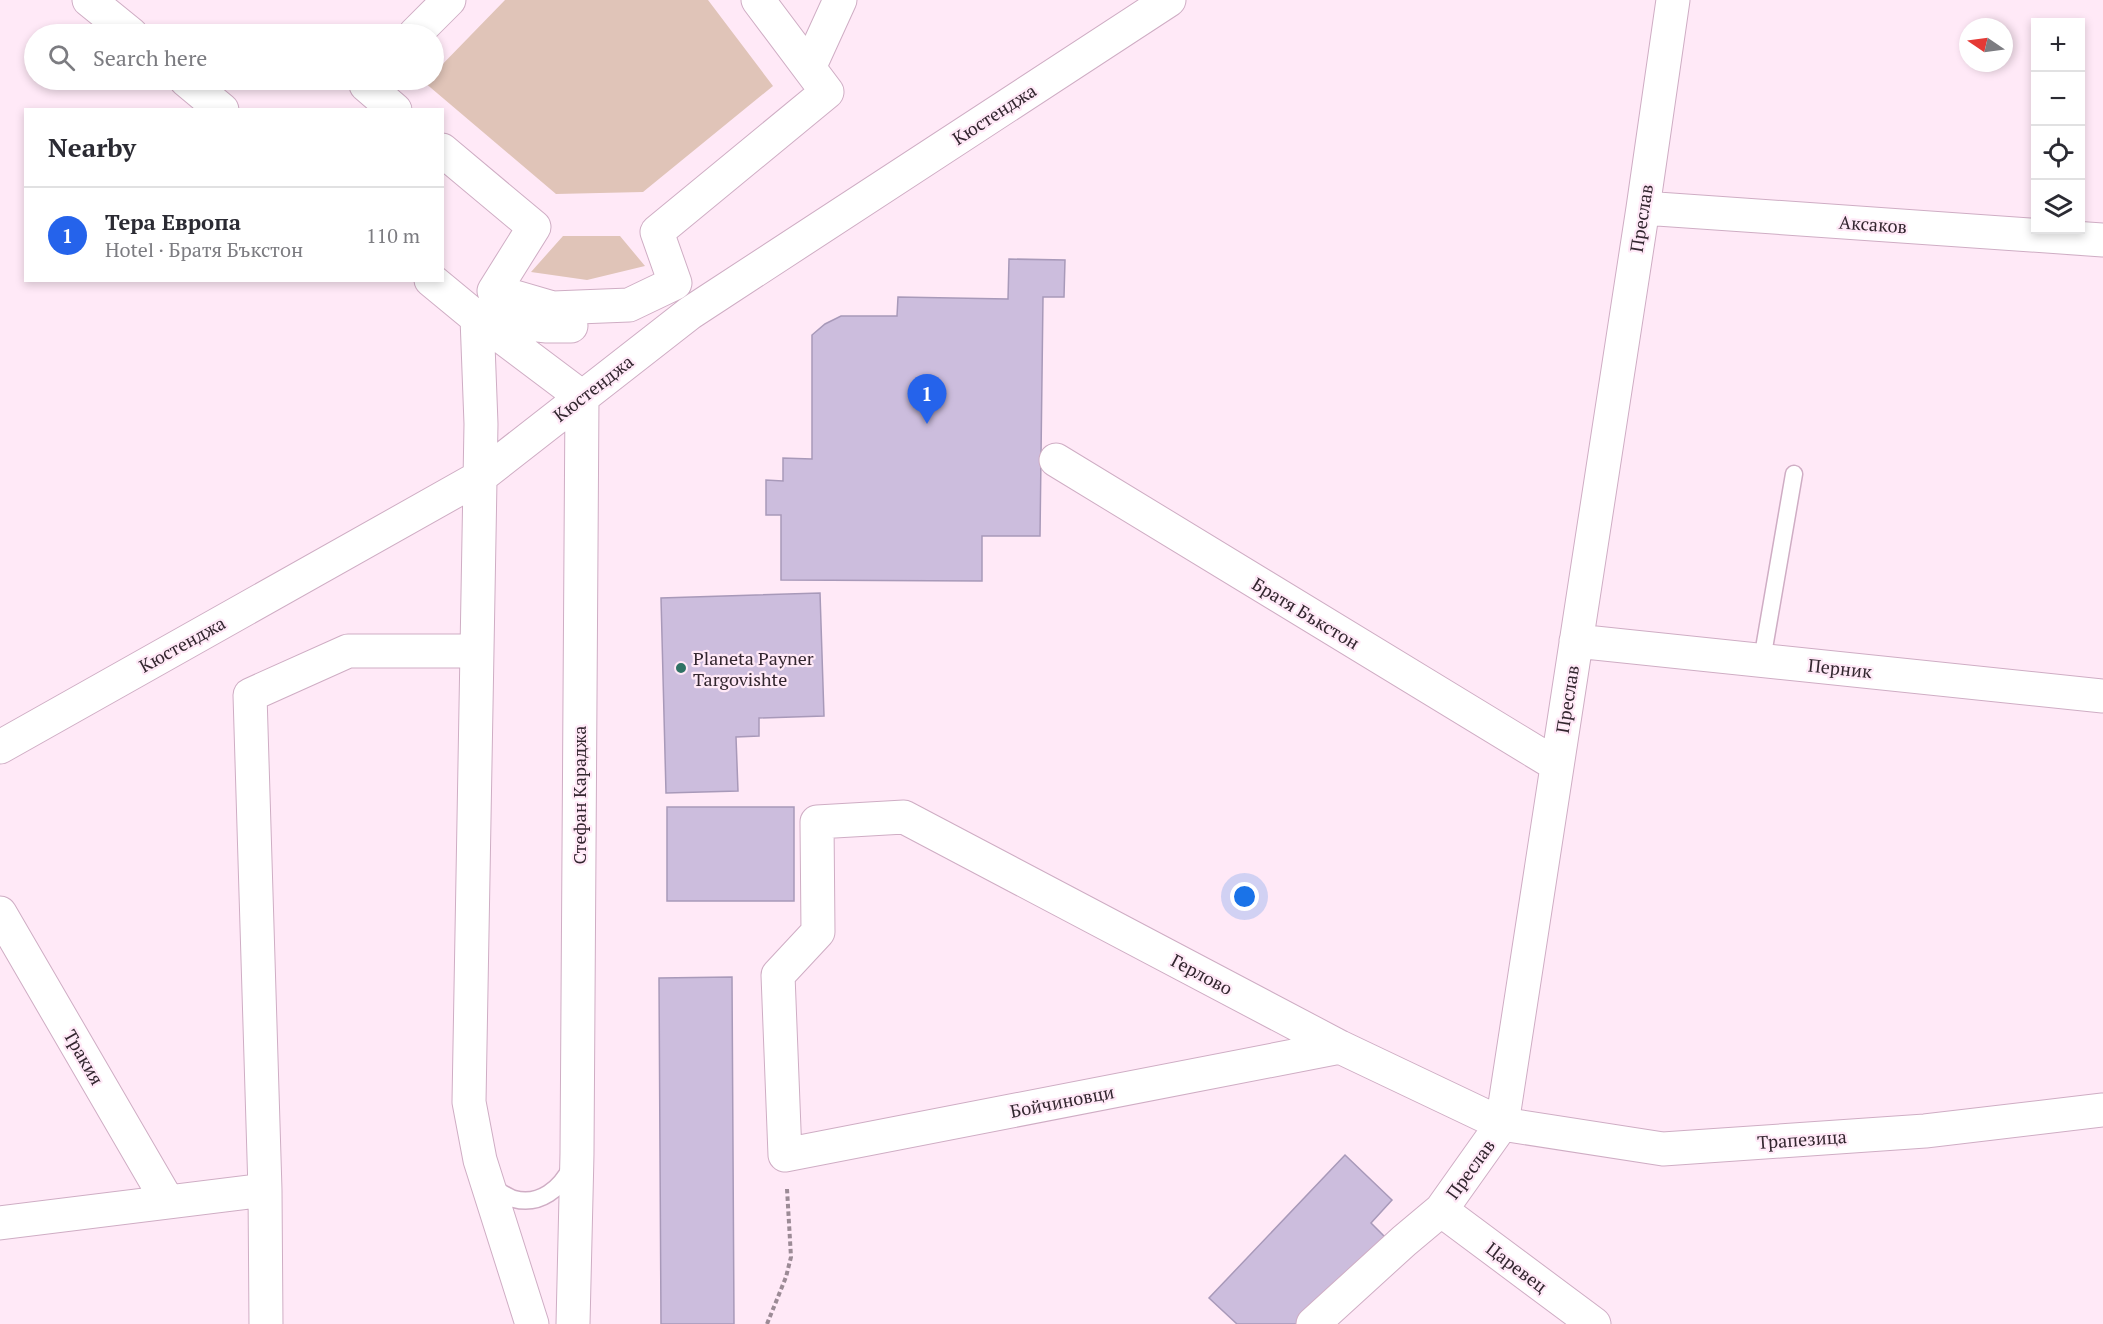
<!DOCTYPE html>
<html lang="en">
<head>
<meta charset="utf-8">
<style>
	:root { --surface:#fff; --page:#f2f2f3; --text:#2b2b33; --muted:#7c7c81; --line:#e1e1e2; --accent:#2563eb }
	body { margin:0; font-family:"PT Serif",serif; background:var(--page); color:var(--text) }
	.controls { position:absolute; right:18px; top:18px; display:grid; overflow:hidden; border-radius:0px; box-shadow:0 3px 9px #0003 }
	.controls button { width:54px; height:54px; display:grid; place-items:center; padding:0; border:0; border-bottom:2px solid var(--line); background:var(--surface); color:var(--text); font:30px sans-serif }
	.compass { position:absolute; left:1959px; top:18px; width:54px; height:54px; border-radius:50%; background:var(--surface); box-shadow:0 3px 9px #0003; rotate:283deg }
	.you { position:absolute; left:1245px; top:897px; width:21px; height:21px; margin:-15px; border:4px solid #fff; border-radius:50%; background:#1a73e8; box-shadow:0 0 0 9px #1a73e833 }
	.badge { display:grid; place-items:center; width:39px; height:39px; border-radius:50%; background:var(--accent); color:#fff; font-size:20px; font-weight:700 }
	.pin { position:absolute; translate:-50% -50px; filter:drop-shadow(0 2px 3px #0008) }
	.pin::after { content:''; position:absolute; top:32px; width:21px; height:18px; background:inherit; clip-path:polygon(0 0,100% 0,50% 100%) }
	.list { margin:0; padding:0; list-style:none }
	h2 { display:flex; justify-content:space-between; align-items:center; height:78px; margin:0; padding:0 24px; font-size:26px }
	h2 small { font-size:20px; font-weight:400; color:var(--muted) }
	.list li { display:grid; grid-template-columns:39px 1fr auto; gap:18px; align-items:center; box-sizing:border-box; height:96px; padding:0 24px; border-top:2px solid var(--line) }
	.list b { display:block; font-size:22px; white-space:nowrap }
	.list p { margin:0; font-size:20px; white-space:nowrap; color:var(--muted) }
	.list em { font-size:20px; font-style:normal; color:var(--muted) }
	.icon { flex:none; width:33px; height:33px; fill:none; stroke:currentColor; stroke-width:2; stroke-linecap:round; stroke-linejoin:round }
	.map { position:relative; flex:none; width:2103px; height:1324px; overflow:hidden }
	.search { position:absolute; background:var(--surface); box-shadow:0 3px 9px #0003; left:24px; top:24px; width:420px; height:66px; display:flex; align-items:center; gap:15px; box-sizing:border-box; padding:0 21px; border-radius:33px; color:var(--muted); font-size:22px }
	.panel { position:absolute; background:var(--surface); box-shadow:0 3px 9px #0003; left:24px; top:108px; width:420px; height:174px; border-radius:0px }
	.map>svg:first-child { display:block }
</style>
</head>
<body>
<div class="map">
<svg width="2103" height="1324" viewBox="0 0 2103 1324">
	<rect width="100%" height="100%" fill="#ffe9f7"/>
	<path fill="#e0c4b8" d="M505 0H708L773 86 643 192 556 194 424 82 427 80H434V73Z
		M563 236H620L645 266 587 280 531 272Z"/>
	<path fill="#ccbddd" stroke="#a899b9" stroke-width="1.5" d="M1009 259 1065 260 1064 297H1043L1040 536H982V581L781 580V515H766V480L783 481V458L812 459V335L825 324 841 316H897L898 297 1008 299Z
		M820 593 824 716 759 718V736L736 737 738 791 666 793 661 598Z
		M667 807H794V901H667Z
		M732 977 734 1324H661L659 978Z
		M1345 1155 1392 1200 1371 1223 1385 1237 1303 1324H1237L1209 1298Z"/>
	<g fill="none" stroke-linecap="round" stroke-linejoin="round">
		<defs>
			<path id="lane" d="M1762 660 1794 474
				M489 1185C497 1189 506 1197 514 1199 540 1206 561 1188 571 1167"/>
			<path id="street" d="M89 0 131 34
				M415 34 449 0
				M809 68 840 0
				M186 80 222 110
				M371 80 366 85 395 110
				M442 150 534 227 494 291 553 308 629 305 675 283 657 232 827 92 758 0
				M1643 208 2103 240
				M431 280 477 318 582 397
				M477 318 481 424 469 1102 480 1160 532 1324
				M477 318 547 326H571
				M1056 460 1557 765
				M1576 641 2103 696
				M0 747 480 477 690 313 1169 0
				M0 913 168 1202
				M1340 1047 785 1155 778 975 818 932 817 822 904 817 1340 1047 1502 1124 1663 1149 1925 1131 2103 1110
				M1441 1210 1594 1324
				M0 1223 265 1190
				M266 1324 265 1190 250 695 348 651H477
				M573 1324 577 1154 582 397
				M1313 1324 1404 1241 1441 1210 1502 1124 1643 208 1673 0"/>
		</defs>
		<use href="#lane" stroke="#cfadc4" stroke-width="19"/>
		<use href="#street" stroke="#cfadc4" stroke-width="35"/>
		<path stroke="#9c8b96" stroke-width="4" stroke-dasharray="4.5 3" stroke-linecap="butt" d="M767 1324 786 1277 791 1257 787 1189"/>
		<use href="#lane" stroke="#fff" stroke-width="16"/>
		<use href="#street" stroke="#fff" stroke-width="33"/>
	</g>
	<circle fill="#2f7264" stroke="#ffe9f7" stroke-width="2" cx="681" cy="668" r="6"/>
	<g text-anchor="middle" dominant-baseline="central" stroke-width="4.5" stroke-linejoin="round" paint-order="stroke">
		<g font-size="18" fill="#33262f" stroke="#ffe9f7">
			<text transform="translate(994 114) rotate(-33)">Кюстенджа</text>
			<text transform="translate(1641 218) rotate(-81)">Преслав</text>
			<text transform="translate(1873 224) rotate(4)">Аксаков</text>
			<text transform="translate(593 388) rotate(-38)">Кюстенджа</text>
			<text transform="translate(1306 613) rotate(31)">Братя Бъкстон</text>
			<text transform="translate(182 644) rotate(-29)">Кюстенджа</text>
			<text transform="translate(1840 668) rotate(6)">Перник</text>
			<text transform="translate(1567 699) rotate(-81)">Преслав</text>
			<text transform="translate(579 795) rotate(-90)">Стефан Караджа</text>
			<text transform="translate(1202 974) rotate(28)">Герлово</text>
			<text transform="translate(84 1057) rotate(60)">Тракия</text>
			<text transform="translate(1062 1101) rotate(-11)">Бойчиновци</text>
			<text transform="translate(1802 1139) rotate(-4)">Трапезица</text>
			<text transform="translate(1470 1169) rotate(-54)">Преслав</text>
			<text transform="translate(1517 1267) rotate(37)">Царевец</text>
		</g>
		<g font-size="18" fill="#33262f" stroke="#ffe9f7" text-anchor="start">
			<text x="693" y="658">Planeta Payner<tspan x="693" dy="21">Targovishte</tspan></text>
		</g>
	</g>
</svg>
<div class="controls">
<button>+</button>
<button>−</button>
<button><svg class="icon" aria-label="locate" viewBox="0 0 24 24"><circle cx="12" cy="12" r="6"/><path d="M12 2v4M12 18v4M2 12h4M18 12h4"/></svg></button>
<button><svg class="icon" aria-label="layers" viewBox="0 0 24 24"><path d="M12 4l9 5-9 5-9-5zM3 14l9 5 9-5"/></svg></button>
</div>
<svg class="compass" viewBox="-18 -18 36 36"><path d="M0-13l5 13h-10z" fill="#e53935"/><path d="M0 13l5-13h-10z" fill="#7c7c81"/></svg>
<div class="you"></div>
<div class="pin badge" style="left:927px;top:424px">1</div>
<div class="search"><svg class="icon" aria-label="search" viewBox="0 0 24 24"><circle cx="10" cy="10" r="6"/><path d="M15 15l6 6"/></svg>Search here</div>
<section class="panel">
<h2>Nearby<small></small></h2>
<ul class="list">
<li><span class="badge">1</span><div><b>Тера Европа</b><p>Hotel · Братя Бъкстон</p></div><em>110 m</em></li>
</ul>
</section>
</div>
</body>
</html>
